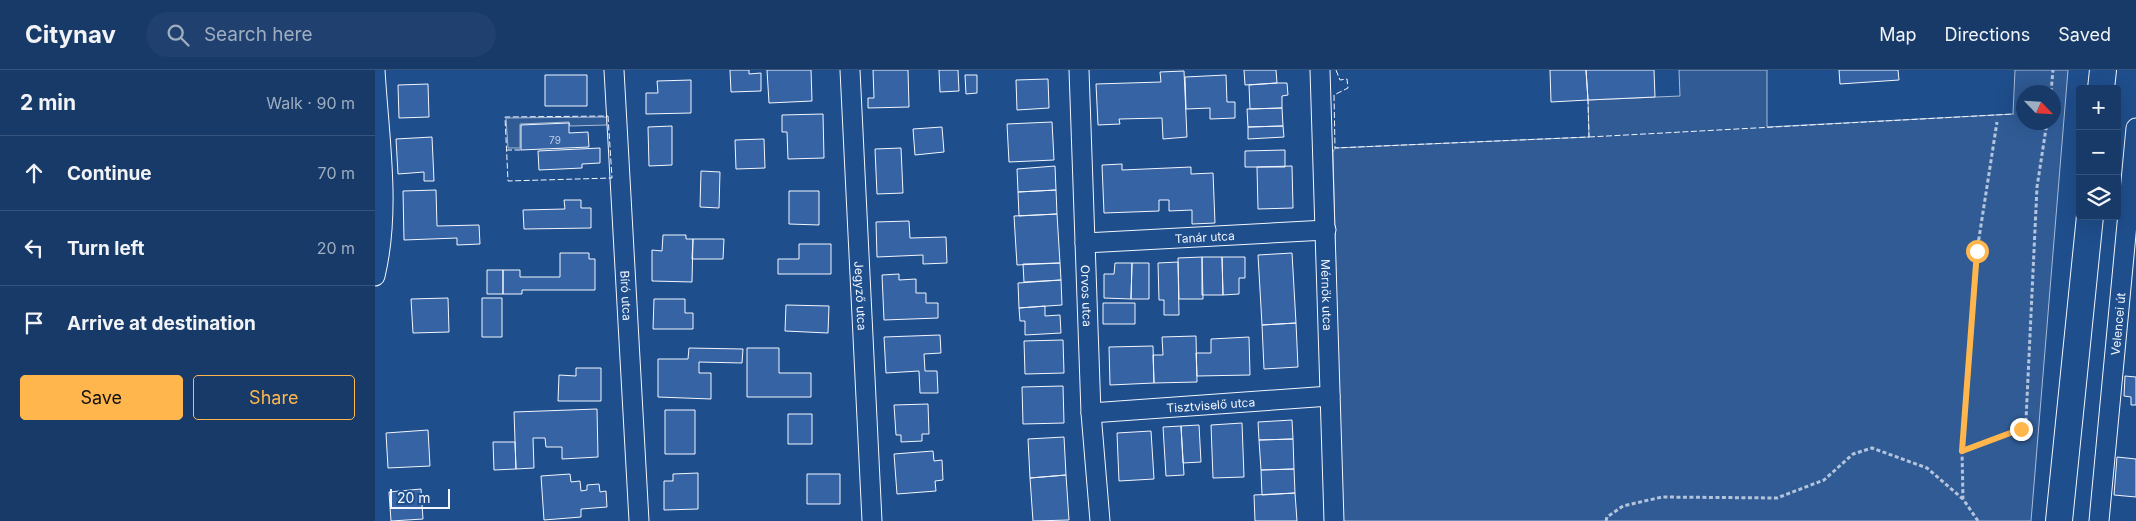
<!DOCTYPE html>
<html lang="en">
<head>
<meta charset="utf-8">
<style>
	:root { --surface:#173a69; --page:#20416f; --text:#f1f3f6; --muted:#9eadc0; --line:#36547d; --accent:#ffb74d }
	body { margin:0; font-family:Inter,sans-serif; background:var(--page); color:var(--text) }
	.controls { position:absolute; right:15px; top:15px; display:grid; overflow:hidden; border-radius:5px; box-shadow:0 5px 20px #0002 }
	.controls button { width:45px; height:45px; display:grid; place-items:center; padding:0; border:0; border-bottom:1px solid var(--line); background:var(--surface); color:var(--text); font:25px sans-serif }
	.compass { position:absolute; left:1641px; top:15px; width:45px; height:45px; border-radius:50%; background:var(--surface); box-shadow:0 5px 20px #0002; rotate:115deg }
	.scale { position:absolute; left:15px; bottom:12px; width:60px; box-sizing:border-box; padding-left:5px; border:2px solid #f2f6ff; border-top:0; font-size:14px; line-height:18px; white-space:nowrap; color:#f2f6ff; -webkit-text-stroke:4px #1f4e8c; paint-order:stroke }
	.stop { position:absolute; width:15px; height:15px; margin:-11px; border:4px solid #ffb74d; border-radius:50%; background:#fff }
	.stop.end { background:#ffb74d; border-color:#fff; box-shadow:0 1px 5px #0008 }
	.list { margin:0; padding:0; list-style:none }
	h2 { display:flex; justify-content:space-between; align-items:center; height:65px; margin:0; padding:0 20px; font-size:21px }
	h2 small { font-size:16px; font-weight:400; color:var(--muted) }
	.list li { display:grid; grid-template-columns:32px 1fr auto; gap:15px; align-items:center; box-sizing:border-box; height:75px; padding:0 20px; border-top:1px solid var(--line) }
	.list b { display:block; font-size:19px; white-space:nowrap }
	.list em { font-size:16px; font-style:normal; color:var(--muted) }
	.actions { display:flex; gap:10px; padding:15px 20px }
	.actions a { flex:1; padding:11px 0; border:1px solid var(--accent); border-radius:5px; text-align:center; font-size:18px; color:var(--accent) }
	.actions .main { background:var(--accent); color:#111 }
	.icon { flex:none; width:28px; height:28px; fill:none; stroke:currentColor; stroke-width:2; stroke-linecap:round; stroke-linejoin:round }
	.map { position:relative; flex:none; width:1761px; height:451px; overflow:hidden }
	header { display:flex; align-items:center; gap:30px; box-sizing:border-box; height:70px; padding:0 25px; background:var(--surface); border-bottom:1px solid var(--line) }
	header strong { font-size:24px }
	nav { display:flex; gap:28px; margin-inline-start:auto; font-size:18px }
	.search { width:350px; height:45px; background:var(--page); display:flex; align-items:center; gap:12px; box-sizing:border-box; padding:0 18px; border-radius:28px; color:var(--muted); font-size:19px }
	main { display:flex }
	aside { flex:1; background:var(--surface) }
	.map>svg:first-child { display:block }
</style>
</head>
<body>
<header>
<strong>Citynav</strong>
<div class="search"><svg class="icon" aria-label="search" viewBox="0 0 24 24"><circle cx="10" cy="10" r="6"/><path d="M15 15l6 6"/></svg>Search here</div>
<nav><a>Map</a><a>Directions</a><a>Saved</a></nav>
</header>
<main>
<aside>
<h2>2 min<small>Walk · 90 m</small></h2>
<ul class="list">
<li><svg class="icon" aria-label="ahead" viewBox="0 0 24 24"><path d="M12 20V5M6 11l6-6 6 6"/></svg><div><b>Continue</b></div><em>70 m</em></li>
<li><svg class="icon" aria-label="left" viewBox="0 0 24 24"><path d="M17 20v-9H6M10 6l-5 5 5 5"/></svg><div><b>Turn left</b></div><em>20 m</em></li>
<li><svg class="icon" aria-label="arrive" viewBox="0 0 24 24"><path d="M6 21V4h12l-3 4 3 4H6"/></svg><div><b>Arrive at destination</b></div></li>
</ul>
<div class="actions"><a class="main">Save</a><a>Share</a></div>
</aside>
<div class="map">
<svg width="1761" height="451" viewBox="0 0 1761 451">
	<rect width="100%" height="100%" fill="#1f4e8c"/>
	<path fill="#305b95" stroke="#a8bbd7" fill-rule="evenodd" d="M1304 0H1392V57L1638 44 1640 0H1693L1656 451H967L958 82 960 78 1214 67 1213 30 1305 26ZM1648 22H1678V52H1648Z
		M232 47V55L195 56 194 52 145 54V78H133L131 48Z"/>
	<path fill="#3563a3" stroke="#f2f6ff" d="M355 0H374V4L386 3V21L356 22Z
		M392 0H436L437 31 394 33Z
		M498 0H533L534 37 493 38V28H499Z
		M564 0H583L584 21 565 22Z
		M869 0H901L902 13 870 15Z
		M1175 0H1211L1213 30 1176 32Z
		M1211 0H1279L1280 27 1213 30Z
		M1464 0H1523L1524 10 1465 14Z
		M809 1 812 67 788 69 787 48 744 49 745 54 723 55 721 14 786 12 785 2Z
		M170 5H212V36H170Z
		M590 5H602V23L591 24Z
		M851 5 852 32H860V48L835 49V38L811 39 810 7Z
		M673 9 674 38 642 40 641 10Z
		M316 10V43L271 44V23H283L282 11Z
		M902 13H912L913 25 907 26V38L875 39 874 15Z
		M53 14 54 47 24 48 23 15Z
		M907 38 908 56 873 57 872 39Z
		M448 44 449 88 413 89 412 62H407V45Z
		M677 52 679 90 634 92 632 54Z
		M194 53V63L213 62 214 77 146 80V55Z
		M297 56V95L274 96 273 57Z
		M908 56 909 67 873 69V57Z
		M567 57 569 82 540 85 538 59Z
		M57 67 59 111H49V102L23 104 21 69Z
		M389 69 390 98 361 99 360 70Z
		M225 78V93L207 94V98L164 100 163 81Z
		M526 78 528 123 502 124 500 79Z
		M910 80V97H870V81Z
		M747 94V100L816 97V104L838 103 840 153 817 154V140L794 141V130H784V141L729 143 727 95Z
		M680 96 681 120 643 122 642 99Z
		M917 96 918 138 883 139 882 97Z
		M326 101 345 102 344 138 325 137Z
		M61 120 62 156 104 155 105 174 82 175V168L29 170 28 121Z
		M681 120 682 144 644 146 643 122Z
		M414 121H444V155L414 154Z
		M189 130H206V138H216V158L149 159 148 140 190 139Z
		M682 144 685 193 642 195 639 146Z
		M534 151 535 168 571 167 572 193 548 194V185L502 187 501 152Z
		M288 165H311V169H318L317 212 277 211V180L287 181Z
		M318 169H349L348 189H317Z
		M424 174H456V204H403V189H424Z
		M185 183H214V189H220V220H147V224H128V200H145V207H185Z
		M917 183 921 253 887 255 883 185Z
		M827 187H847L848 225H827Z
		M827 187 828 229H804L803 188Z
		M847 187H870V208H864V224L848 225Z
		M803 192 804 245H789V230H784L783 193Z
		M685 193 686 210 649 212 648 194Z
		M740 193H757L756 229 729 228V204H739Z
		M757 193H774V229H756Z
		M112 200H128V224H112Z
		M524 204V210L541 209V223H551V233H563V248L509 250 507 205Z
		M686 210 687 235 644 238 643 213Z
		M73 228 74 262 38 263 36 229Z
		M107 228H127V267H107Z
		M279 229H310V243H318V259H278Z
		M728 233H760V254H728Z
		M411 235 454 236 453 263 410 261Z
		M670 236V246L685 245 686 263 650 265V251H645L644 238Z
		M921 253 923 297 889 299 887 255Z
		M565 265 566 283 549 284 550 301H562L563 323H545L544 301 511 303 509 267Z
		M821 266 822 312 779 313 778 285H788L787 267Z
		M874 267 875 305 822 306 821 283H836V269Z
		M688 270 689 303 650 304 649 271Z
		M778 276 779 313 735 315 734 277Z
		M314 278 368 279 367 293 324 292V303H336V329L283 327V289H313Z
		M372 278H404V303H436V327H372Z
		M201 298H226V331H183L184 305 201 306Z
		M1750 306 1761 307V335H1756V327L1749 326Z
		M688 316 689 353 648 354 647 317Z
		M553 334 554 364H547V371L526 372V365H521L519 335Z
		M222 339 223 387 187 389V377H171L170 368H158L159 398 141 399 139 342Z
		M290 340H320V384H290Z
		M413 344H437V374H413Z
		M917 350 918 369 884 370 883 352Z
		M867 353 869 407 838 408 836 355Z
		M824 355 826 392 808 393 806 356Z
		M806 356 809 405 791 406 788 357Z
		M53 360 55 396 13 398 11 363Z
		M776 361 779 409 744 411 742 363Z
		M689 367 691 405 655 408 653 369Z
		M918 369 919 399 886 400 884 370Z
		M118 372H140L141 399 119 400Z
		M558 381 559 391 567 390 568 410 560 411 561 421 522 424 519 384Z
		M1742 387 1761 389V427L1739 425Z
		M919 399 920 423 887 425 886 400Z
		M323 403V439L289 440V411H298V404Z
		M195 404 196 412 205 411 206 421 212 420V415L224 414 225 422 231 421 232 437 206 439V447L169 450 166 406Z
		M432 404H465V434H432Z
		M691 405 694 450 658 451 655 408Z
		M46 419 48 449 16 451 14 422Z
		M920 423 922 451H880L879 425Z"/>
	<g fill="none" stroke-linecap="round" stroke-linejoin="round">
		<defs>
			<g id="minor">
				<path id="s1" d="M239 0 264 451"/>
				<path id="s2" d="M475 0 497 451"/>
				<path id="s3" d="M704 0 716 343 725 451"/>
				<path id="s4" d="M945 0 959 451"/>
				<path id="s5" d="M710 173 951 160"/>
				<path d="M0 206C16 139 4 68 0 0"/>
				<path id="s6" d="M716 343 955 326"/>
				<path id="s7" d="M1724 451 1761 58"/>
			</g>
			<path id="secondary" d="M1726 19 1728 0
				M1684 451 1715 146"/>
		</defs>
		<use href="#minor" stroke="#f2f6ff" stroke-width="21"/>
		<use href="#secondary" stroke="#f2f6ff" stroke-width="28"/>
		<path stroke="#b3c4dc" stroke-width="3" stroke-dasharray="4 2.5" stroke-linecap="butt" d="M1676 22 1678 0
			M1587 381 1646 359 1651 350 1662 117 1672 52
			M1231 451 1232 447 1248 436 1287 427 1402 428 1449 410 1478 384 1497 378 1552 398 1588 429
			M1603 451 1588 429 1587 381 1602 181 1622 52"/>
		<use href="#minor" stroke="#1f4e8c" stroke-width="19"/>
		<use href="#secondary" stroke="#1f4e8c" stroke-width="26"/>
		<path stroke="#f2f6ff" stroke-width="1" stroke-dasharray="6 2.5" stroke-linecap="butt" d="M961 0 965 10 972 9 973 18 959 25 960 78 1214 67 1213 30
			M233 46 237 108 133 111 130 47Z
			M1214 67 1639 44
			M131 80H146"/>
	</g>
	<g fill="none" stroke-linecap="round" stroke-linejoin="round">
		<path stroke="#ffb74d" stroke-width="6" d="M1602 181 1587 381 1646 359"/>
	</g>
	<g text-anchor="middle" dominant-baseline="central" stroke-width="4" stroke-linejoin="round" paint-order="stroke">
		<g font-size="10" fill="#c3d1e8">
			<text x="180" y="70">79</text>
		</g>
		<g font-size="12" fill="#f2f6ff" stroke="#1f4e8c">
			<text stroke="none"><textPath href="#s5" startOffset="120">Tanár utca</textPath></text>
			<text stroke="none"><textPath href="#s4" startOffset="225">Mérnök utca</textPath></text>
			<text stroke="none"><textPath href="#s1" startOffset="226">Bíró utca</textPath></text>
			<text stroke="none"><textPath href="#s2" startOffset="226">Jegyző utca</textPath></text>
			<text stroke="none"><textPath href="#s3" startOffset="226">Orvos utca</textPath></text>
			<text stroke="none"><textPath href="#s7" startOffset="198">Velencei út</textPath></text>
			<text stroke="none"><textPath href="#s6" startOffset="120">Tisztviselő utca</textPath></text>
		</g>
	</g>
</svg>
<div class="controls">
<button>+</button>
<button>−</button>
<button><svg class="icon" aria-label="layers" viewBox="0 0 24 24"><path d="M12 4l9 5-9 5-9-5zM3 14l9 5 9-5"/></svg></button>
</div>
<svg class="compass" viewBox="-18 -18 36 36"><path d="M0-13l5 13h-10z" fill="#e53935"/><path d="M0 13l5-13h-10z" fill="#9eadc0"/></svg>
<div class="scale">20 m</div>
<div class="stop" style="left:1602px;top:181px"></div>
<div class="stop end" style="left:1646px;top:359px"></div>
</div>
</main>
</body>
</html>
